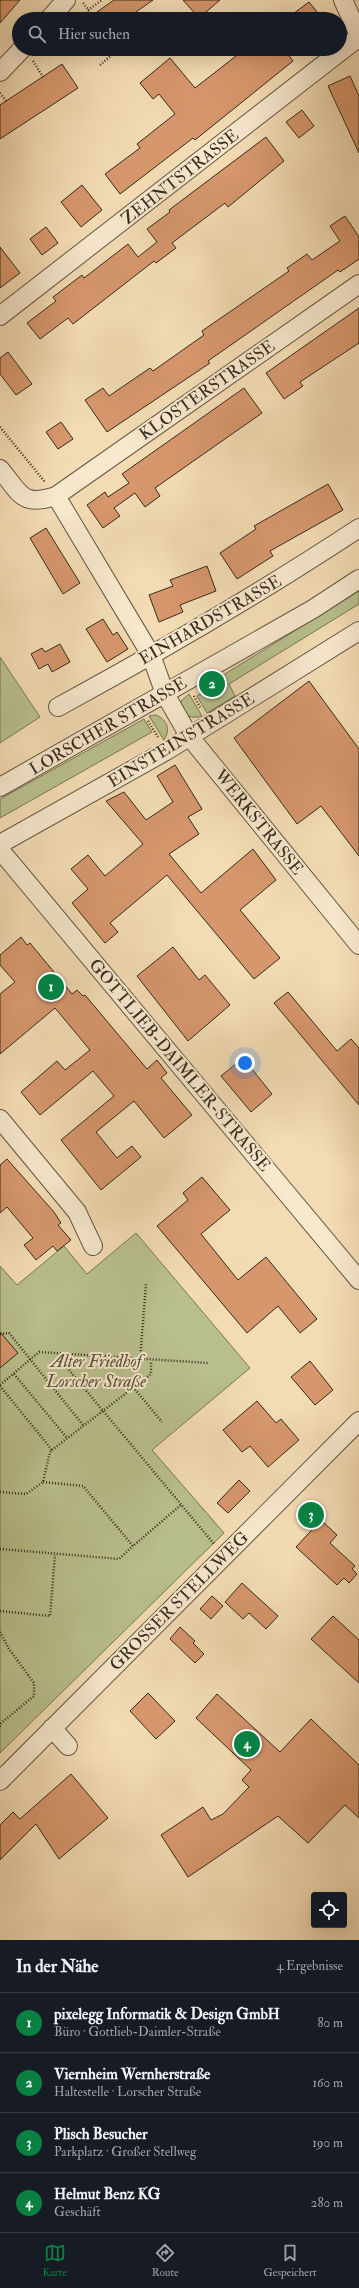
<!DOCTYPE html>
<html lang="de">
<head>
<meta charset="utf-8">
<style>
	:root { --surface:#171b24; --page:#20242c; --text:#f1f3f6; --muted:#9ea1a6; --line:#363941; --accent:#0b8043 }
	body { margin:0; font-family:"IM FELL Double Pica",serif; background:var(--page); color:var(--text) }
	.controls { position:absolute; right:12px; bottom:12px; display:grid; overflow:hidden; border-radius:4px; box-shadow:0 4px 16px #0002 }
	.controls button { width:36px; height:36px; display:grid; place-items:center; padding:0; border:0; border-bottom:1px solid var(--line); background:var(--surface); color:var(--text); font:20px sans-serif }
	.you { position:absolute; left:245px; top:1063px; width:14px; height:14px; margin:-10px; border:3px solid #fff; border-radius:50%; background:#1a73e8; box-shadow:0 0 0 6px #1a73e833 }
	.badge { display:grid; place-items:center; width:26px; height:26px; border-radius:50%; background:var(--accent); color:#fff; font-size:13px; font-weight:700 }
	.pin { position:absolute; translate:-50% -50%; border:2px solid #fff; box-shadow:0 1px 4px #0006 }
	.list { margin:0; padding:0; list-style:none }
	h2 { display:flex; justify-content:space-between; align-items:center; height:52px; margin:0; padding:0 16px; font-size:17px }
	h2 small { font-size:13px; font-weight:400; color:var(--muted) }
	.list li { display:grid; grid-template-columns:26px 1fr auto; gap:12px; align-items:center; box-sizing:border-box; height:60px; padding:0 16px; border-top:1px solid var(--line) }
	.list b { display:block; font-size:15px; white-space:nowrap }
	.list p { margin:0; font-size:13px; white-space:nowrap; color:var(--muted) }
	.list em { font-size:13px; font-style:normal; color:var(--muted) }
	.icon { flex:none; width:22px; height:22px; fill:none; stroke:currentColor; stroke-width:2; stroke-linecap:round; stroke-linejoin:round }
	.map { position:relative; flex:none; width:359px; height:1940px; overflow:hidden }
	.search { position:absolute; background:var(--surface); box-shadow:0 4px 16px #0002; left:12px; right:12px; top:12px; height:44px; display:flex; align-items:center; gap:10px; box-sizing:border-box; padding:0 14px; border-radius:22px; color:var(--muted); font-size:15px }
	.sheet { height:292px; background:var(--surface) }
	nav { display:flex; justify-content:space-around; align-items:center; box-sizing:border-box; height:56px; border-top:1px solid var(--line); background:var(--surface); font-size:11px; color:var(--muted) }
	nav a { display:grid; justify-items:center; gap:2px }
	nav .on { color:var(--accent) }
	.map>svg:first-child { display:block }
</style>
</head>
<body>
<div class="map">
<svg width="359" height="1940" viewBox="0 0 359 1940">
	<rect width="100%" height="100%" fill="#f3dcb4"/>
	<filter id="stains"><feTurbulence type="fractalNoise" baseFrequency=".005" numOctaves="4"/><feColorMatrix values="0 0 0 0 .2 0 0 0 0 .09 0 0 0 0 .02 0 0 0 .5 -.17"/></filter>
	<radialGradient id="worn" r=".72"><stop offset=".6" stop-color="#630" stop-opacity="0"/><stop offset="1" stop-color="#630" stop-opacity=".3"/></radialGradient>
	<path fill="#b9c08e" stroke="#777656" d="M359 591V604L229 684 235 696 207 713 197 696 220 682 219 678 228 672Z
		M0 657 40 717 0 743Z
		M189 694 202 716C190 720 180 714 181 701Z
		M156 715C167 720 171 729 164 740L149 716Z
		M144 719 152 732 0 818V799Z
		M136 1233 250 1368 152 1450 224 1533 0 1753V1266L17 1285 64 1246 87 1274Z"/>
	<path fill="#d7976d" stroke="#352b1e" d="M0 0H20L0 23Z
		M114 0H153L126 19H87Z
		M183 0H220L199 18Z
		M309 2 318 13 311 19H286Z
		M245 49H284L293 61 195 140 193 138 120 194 105 174 140 148 137 144 175 114 159 94 153 99 140 83 170 58 195 88Z
		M62 64 78 88 0 139V105Z
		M350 76 359 96V153L328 86Z
		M302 110 314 126 299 138 286 122Z
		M266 137 284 161 228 207 225 203 172 243 176 248 156 263 154 261 73 324 68 318 40 339 27 323 56 301 53 297 82 275 84 278 128 244 138 257 157 242 147 229 170 212 169 210Z
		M82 185 102 210 81 227 61 202Z
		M345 216 359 237V259L340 272 338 270 208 361 210 363 107 432 85 400 103 388 109 396 150 368 153 371 204 335 202 331 289 271 287 268 307 254 312 260 340 241 330 226Z
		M46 227 58 243 42 255 30 239Z
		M0 247 20 273 0 288Z
		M359 308V343L300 382 303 386 284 399 266 373Z
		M8 352 32 384 16 395 0 374V358Z
		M244 388 262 413 155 488 160 496 145 507 135 493 114 508 120 516 103 528 87 505 105 492 108 497 129 483 122 474Z
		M61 422 73 439 58 449 46 432Z
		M328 484 343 510 270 551 273 556 237 579 220 553 256 529 254 526Z
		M46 528 80 583 63 594 30 538Z
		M207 566 216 591 180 605 183 612 159 622 149 595 173 586 170 580Z
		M103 619 113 635 117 632 128 649 107 662 86 629Z
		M60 644 70 662 52 672 48 664 39 669 31 654 42 648 45 652Z
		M309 681 359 749V856L321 806 297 824 234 738Z
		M175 765 202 809 188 817 199 834 169 854 201 893 253 849 276 880 240 910 280 958 254 979 167 875 110 923 118 932 105 943 72 903 88 889 71 869 88 855 105 876 143 844 106 801 124 792 146 820 173 802 157 776Z
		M21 937 27 945 30 943 72 994 77 990 83 996 85 995 147 1069 157 1060 167 1073 161 1078 192 1115 164 1138 134 1101 96 1132 117 1158 132 1146 141 1157 101 1190 61 1140 114 1096 93 1071 40 1115 21 1092 57 1061 65 1070 90 1050 55 1008 0 1054V994L15 982 0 965V955Z
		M173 947 199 980 205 975 230 1005 188 1041 137 976Z
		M288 992 337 1051 351 1039 359 1048V1105L274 1003Z
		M243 1058 272 1094 251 1112 221 1076Z
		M7 1159 54 1212 61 1223 58 1225 71 1240 57 1251 53 1246 36 1260 24 1245 33 1238 7 1207 0 1213V1165Z
		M202 1177 230 1210 201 1234 238 1280 266 1257 317 1319 300 1333 278 1306 247 1333 157 1226 188 1200 183 1193Z
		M0 1332 18 1353 0 1368Z
		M310 1361 333 1390 315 1405 291 1377Z
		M257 1401 276 1423 281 1419 299 1440 268 1467 250 1446 242 1452 223 1430Z
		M239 1480 250 1491 228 1513 217 1503Z
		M321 1520 337 1535 330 1543 355 1566 352 1569 357 1574 349 1583 344 1578 337 1585 296 1547Z
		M242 1583 278 1616 266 1629 249 1613 243 1619 225 1602Z
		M212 1596 223 1606 211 1619 200 1609Z
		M333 1616 359 1640V1683L311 1639Z
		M180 1627 195 1641 193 1643 204 1654 195 1663 170 1639Z
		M148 1693 175 1721 156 1739 130 1711Z
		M217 1694 280 1752 311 1719 359 1765V1818L345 1805 308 1843 278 1816 188 1877 161 1835 203 1807 211 1820 223 1814 249 1787 242 1780 251 1770 196 1718Z
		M71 1774 108 1818 59 1859 36 1824 0 1860V1825L13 1812 20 1819Z"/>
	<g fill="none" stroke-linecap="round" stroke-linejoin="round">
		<defs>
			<path id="minor" d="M343 0 359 35
				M49 19 66 0
				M0 72 22 49
				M0 316 359 37
				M0 469C21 494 21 507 56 496L151 655 165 694 189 736 359 945
				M56 496 359 284
				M58 707C161 651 262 592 359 528
				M0 787 313 609 359 579
				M0 844 166 751 359 631
				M0 850 359 1280
				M0 1119 77 1212 93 1246
				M52 1728 68 1746
				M0 1781 359 1421"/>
		</defs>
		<use href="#minor" stroke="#645744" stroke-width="20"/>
		<path stroke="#352b1e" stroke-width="2.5" stroke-dasharray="1 2" stroke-linecap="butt" d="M83 3 92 15
			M88 10 102 0
			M33 61 43 77
			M100 65 119 49
			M0 93 6 101
			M0 427 45 482
			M194 696 201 709
			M148 721 158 737
			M0 1334 9 1333 83 1425
			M59 1355 64 1364 214 1544
			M140 1360 146 1284
			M14 1374 67 1438
			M0 1385 39 1352 208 1363
			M0 1386 52 1450 50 1452 43 1482 26 1494 0 1492
			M133 1387 162 1422
			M52 1450 151 1374V1361
			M43 1482 83 1486 133 1546 182 1504
			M0 1549 119 1559 133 1546
			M0 1611 50 1616 55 1555
			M0 1632 9 1649 34 1683V1696L0 1724
			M0 1726V1729"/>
		<use href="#minor" stroke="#f7e8ce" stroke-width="18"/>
	</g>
	<g text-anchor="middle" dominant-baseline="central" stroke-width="4" stroke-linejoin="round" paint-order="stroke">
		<g font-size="17" fill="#352b1e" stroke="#f7e8ce">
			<text transform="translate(180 177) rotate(-38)">ZEHNTSTRASSE</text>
			<text transform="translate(207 390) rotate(-35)">KLOSTERSTRASSE</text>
			<text transform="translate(210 620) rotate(-30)">EINHARDSTRASSE</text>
			<text transform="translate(108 726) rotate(-30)">LORSCHER STRASSE</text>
			<text transform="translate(181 740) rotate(-31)">EINSTEINSTRASSE</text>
			<text transform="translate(259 822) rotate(51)">WERKSTRASSE</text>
			<text transform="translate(180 1065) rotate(50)">GOTTLIEB-DAIMLER-STRASSE</text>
			<text transform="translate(179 1601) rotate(-45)">GROSSER STELLWEG</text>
		</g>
		<g font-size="17" font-style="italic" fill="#56503a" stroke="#f7e8ce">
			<text x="96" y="1361">Alter Friedhof<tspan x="96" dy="20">Lorscher Straße</tspan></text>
		</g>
	</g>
	<rect width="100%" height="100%" filter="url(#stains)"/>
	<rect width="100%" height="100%" fill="url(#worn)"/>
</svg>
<div class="controls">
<button><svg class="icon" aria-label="locate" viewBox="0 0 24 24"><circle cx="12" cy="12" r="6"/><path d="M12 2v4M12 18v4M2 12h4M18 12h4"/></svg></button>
</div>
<div class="you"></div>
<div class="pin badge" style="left:51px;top:987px">1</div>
<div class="pin badge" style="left:212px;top:684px">2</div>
<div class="pin badge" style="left:311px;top:1515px">3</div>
<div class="pin badge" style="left:247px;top:1744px">4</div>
<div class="search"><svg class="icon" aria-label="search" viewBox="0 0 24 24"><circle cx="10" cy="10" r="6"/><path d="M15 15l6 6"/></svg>Hier suchen</div>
</div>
<section class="sheet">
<h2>In der Nähe<small>4 Ergebnisse</small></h2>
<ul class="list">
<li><span class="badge">1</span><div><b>pixelegg Informatik &amp; Design GmbH</b><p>Büro · Gottlieb-Daimler-Straße</p></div><em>80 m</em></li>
<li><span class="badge">2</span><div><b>Viernheim Wernherstraße</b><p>Haltestelle · Lorscher Straße</p></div><em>160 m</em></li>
<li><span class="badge">3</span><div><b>Plisch Besucher</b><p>Parkplatz · Großer Stellweg</p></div><em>190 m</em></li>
<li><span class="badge">4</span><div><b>Helmut Benz KG</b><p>Geschäft</p></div><em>280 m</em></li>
</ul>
</section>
<nav>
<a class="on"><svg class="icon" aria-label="map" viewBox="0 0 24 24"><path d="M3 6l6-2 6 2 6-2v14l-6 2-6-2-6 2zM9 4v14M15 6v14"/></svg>Karte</a>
<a><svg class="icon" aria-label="directions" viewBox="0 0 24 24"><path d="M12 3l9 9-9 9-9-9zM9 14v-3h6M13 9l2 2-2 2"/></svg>Route</a>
<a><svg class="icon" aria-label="saved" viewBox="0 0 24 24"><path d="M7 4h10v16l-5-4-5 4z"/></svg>Gespeichert</a>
</nav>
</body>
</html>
